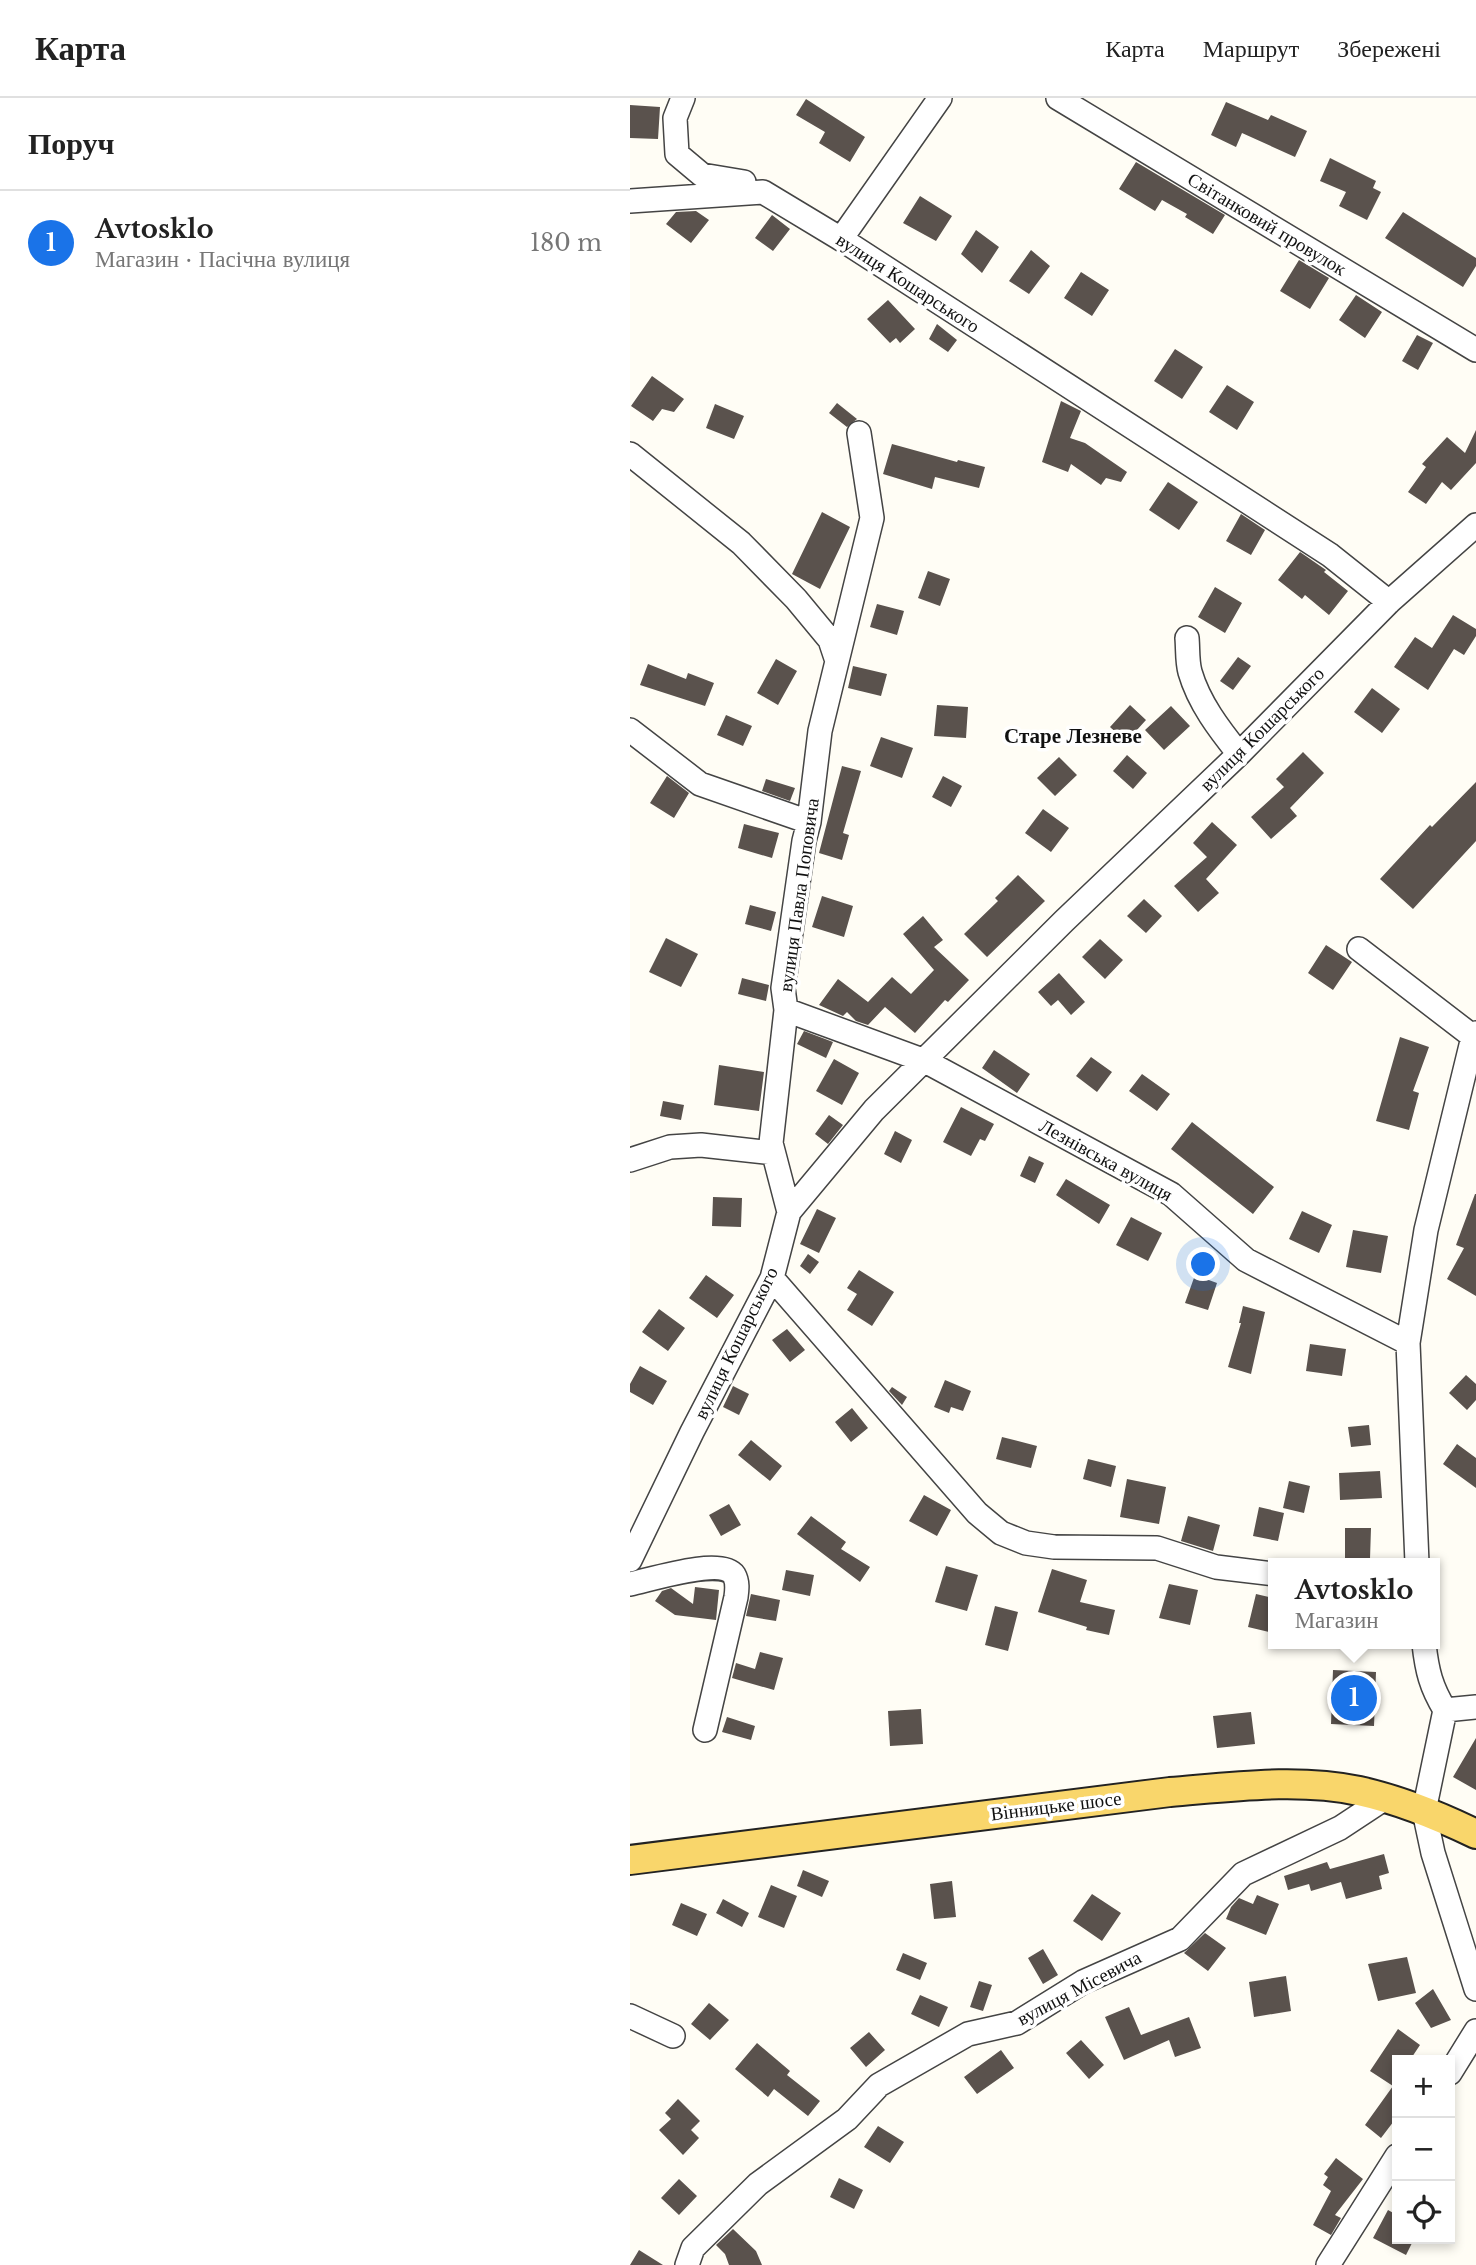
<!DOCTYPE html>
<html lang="uk">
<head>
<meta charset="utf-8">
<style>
	:root { --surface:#fff; --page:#f2f2f2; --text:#222; --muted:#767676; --line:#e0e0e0; --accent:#1a73e8 }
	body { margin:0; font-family:"Libre Baskerville",serif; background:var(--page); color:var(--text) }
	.controls { position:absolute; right:21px; bottom:21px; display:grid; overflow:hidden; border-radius:0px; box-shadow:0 4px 10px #0003 }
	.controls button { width:63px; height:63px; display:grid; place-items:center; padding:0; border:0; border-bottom:2px solid var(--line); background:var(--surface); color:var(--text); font:35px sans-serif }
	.you { position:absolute; left:574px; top:1167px; width:24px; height:24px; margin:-18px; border:5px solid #fff; border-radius:50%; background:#1a73e8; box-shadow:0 0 0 10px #1a73e833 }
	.badge { display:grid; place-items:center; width:46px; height:46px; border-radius:50%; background:var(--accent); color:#fff; font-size:23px; font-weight:700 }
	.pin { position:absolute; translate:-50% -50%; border:4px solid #fff; box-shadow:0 2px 7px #0006 }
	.popup { position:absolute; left:638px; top:1460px; width:172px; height:91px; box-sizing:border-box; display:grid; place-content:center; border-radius:0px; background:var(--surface); filter:drop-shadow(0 2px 5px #0005); font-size:23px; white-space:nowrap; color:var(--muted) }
	.popup b { font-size:26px; color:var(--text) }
	.popup::after { content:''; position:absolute; left:50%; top:100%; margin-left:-14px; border:14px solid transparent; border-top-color:var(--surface) }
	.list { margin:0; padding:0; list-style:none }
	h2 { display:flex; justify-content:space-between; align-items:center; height:91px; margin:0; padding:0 28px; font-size:30px }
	h2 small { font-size:23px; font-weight:400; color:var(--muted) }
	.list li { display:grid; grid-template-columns:46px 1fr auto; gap:21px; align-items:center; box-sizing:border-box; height:105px; padding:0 28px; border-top:2px solid var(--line) }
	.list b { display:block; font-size:26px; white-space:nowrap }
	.list p { margin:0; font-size:23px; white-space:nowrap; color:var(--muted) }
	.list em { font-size:23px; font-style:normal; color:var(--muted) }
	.icon { flex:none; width:38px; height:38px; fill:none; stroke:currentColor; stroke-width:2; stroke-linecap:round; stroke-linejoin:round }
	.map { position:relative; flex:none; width:846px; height:2167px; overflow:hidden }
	header { display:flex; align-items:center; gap:42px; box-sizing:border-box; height:98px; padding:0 35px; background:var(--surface); border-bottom:2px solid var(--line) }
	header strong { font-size:33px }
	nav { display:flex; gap:38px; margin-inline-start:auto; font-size:24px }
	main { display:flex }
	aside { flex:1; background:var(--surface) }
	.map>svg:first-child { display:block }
</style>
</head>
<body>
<header>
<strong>Карта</strong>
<nav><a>Карта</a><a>Маршрут</a><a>Збережені</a></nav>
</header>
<main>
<aside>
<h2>Поруч<small></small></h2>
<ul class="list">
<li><span class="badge">1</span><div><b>Avtosklo</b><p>Магазин · Пасічна вулиця</p></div><em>180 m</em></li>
</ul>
</aside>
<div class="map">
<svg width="846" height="2167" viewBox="0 0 846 2167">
	<rect width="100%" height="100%" fill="#fffdf5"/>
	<path fill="#5a524d" d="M176 1 235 39 220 64 189 45 195 34 166 17Z
		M596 4 638 22 641 17 677 33 665 59 612 35 606 49 581 37Z
		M0 7 30 9 28 41 0 40Z
		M700 60 746 83 743 90 751 94 737 122 709 108 716 94 690 83Z
		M506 64 595 117 583 136 555 119 557 116 532 102 525 113 489 91Z
		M290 98 322 118 306 143 273 125Z
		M66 113 79 122 61 145 36 126 46 114Z
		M773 114 846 160V168L833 189 755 140Z
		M142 117 160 131 143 153 125 140Z
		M346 132 369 149 352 175 331 156Z
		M401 152 420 168 399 196 379 183Z
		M669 162 699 180 680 211 650 193Z
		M451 174 479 192 462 218 434 200Z
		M726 197 752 214 735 240 709 222Z
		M258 202 285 231 270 245 266 240 260 245 237 221Z
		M307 226 327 242 318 254 299 241Z
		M787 237 803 245 788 272 772 263Z
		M545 251 573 269 552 301 524 283Z
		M22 278 54 301 44 314 32 311 23 323 1 308Z
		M597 287 624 304 607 332 579 314Z
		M431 303 451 313 440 340 455 345 497 374 491 384 476 380 471 387 441 366 438 374 412 364Z
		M207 305 227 321 217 329 199 315Z
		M85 306 114 318 104 341 76 330Z
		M846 332V365L821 392 812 384 796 406 778 394 796 369 792 366 817 339 835 355Z
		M262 346 327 364 328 362 355 369 349 390 305 379 302 391 253 376Z
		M538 384 568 404 549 432 519 412Z
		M192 414 220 429 190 491 162 476Z
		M611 416 635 432 621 457 596 443Z
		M670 454 696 472 694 474 718 493 699 517 675 497 672 501 648 482Z
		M298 473 320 481 310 508 288 500Z
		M585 489 612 505 595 535 568 519Z
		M247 506 274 513 267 537 240 529Z
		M823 517 846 531V538L834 557 824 551 798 592 764 569 785 539 802 550Z
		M608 559 621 568 603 592 590 583Z
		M146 561 167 573 148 607 127 595Z
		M18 566 56 581 58 575 84 585 75 608 10 587Z
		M223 568 257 576 251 598 218 590Z
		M742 590 770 611 752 635 724 614Z
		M307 607 338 609 336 640 304 638Z
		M500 607 516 622 496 644 480 629Z
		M541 608 560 628 534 652 515 632Z
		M96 617 122 628 113 648 87 637Z
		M251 639 283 650 272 680 240 668Z
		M673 654 694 675 660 710 667 718 641 741 621 719 654 689 646 681Z
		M497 657 517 675 503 691 483 673Z
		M429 659 447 677 425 698 407 680Z
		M212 668 231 673 213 735 219 737 212 762 189 755Z
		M37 678 59 695 44 720 20 705Z
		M313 678 332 688 321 709 302 699Z
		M136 681 165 690 160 703 132 693Z
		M846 684V743L783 811 750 781 800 727 802 729Z
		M413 711 439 730 421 754 395 735Z
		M582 724 607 747 576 781 589 795 568 814 544 788 577 759 563 745Z
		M114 726 149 735 142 760 108 750Z
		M388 777 415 803 357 859 334 836 368 803 365 800Z
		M192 798 223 808 214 839 182 829Z
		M514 801 532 818 516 835 497 818Z
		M120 807 146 814 141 833 115 826Z
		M293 818 313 842 304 849 339 882 318 904 315 902 285 935 255 909 238 927 226 923 217 914 213 918 189 907 208 881 238 904 262 879 281 896 304 872 273 836Z
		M36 840 68 856 51 889 19 874Z
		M470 841 493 862 475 881 452 859Z
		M696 847 722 864 703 892 678 875Z
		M429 875 455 904 441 917 428 902 421 908 408 894Z
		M112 880 139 887 136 903 108 896Z
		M174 933 203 944 196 960 167 946Z
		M770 939 799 949 783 993 789 995 779 1032 746 1023Z
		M364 952 400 976 387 995 352 970Z
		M461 959 482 974 467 994 446 978Z
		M204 961 229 975 212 1007 186 993Z
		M89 967 134 974 129 1013 84 1007Z
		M512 976 540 996 527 1013 499 993Z
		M33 1003 54 1007 51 1022 30 1018Z
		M331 1009 364 1026 355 1043 350 1041 341 1058 313 1044Z
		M199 1017 213 1027 198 1046 185 1036Z
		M562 1024 644 1089 623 1116 541 1051Z
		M265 1033 282 1042 271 1065 254 1056Z
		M399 1058 414 1065 405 1085 390 1078Z
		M436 1081 480 1107 469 1126 426 1097Z
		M845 1096H846V1198L817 1181 834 1150 826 1147Z
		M83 1099 112 1100 111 1129 82 1128Z
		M187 1111 206 1120 189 1155 170 1146Z
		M672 1113 702 1127 689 1155 659 1141Z
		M501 1119 532 1135 518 1163 486 1147Z
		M723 1132 758 1138 751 1175 716 1169Z
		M178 1156 189 1164 180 1176 170 1168Z
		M229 1172 264 1194 242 1228 217 1212 227 1196 217 1190Z
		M76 1177 104 1197 87 1220 59 1200Z
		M565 1177 587 1185 578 1212 555 1205Z
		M613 1208 635 1214 621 1276 598 1269 611 1225H609Z
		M29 1211 55 1230 38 1253 12 1234Z
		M157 1231 175 1252 160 1264 142 1242Z
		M680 1246 716 1251 712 1278 676 1273Z
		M10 1268 37 1283 23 1307 0 1294V1286Z
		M836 1277 846 1286V1302L837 1312 819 1295Z
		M315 1282 341 1293 333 1313 321 1309 319 1315 304 1309Z
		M103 1288 119 1296 109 1317 93 1309Z
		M262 1289 277 1299 272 1307 259 1293Z
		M222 1310 238 1330 221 1344 205 1324Z
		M739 1327 741 1347 721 1349 718 1329Z
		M372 1339 407 1348 401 1370 366 1361Z
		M121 1342 152 1368 140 1383 108 1357Z
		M827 1346 846 1360V1390L813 1366Z
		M458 1361 486 1368 481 1389 453 1381Z
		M750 1373 752 1400 710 1402 709 1375Z
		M497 1381 536 1389 529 1426 490 1419Z
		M659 1383 680 1388 674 1415 653 1410Z
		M294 1397 321 1412 307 1438 279 1423Z
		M99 1406 111 1427 91 1438 79 1417Z
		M629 1409 654 1415 648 1443 623 1438Z
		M181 1418 216 1444 211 1451 240 1469 230 1484 167 1436Z
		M558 1418 590 1427 583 1453 551 1443Z
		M715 1430H741L740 1461H715Z
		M316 1468 348 1477 337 1513 305 1504Z
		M422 1471 457 1482 450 1504 485 1512 479 1537 456 1532 457 1529 408 1514Z
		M156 1472 184 1477 180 1498 152 1492Z
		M539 1486 568 1492 560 1527 529 1520Z
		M65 1489 89 1492 86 1522 45 1517 25 1503 32 1493 41 1490 63 1506Z
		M121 1496 150 1502 146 1523 116 1518Z
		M626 1496 643 1500V1514L639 1534 618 1529Z
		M365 1508 388 1514 378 1553 355 1547Z
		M130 1554 153 1560 144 1592 102 1580 106 1565 125 1571Z
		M703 1572 746 1574 744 1628 701 1626Z
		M291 1611 293 1646 260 1648 258 1613Z
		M621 1614 625 1646 587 1650 583 1618Z
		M97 1619 125 1628 121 1642 92 1634Z
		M846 1640V1692L823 1679Z
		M754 1756 759 1775 749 1778 752 1791 716 1801 711 1784 681 1793 679 1786 658 1792 654 1778 697 1764 700 1771Z
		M173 1772 199 1783 192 1799 167 1788Z
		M322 1783 326 1819 304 1821 300 1786Z
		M141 1787 167 1798 154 1830 128 1819Z
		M462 1796 491 1815 472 1843 443 1823Z
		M627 1797 649 1806 636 1837 596 1821 601 1809 609 1800 623 1806Z
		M93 1801 119 1815 112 1829 86 1815Z
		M51 1805 77 1816 67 1838 42 1827Z
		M575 1835 596 1850 578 1873 554 1855Z
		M413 1851 428 1877 413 1886 398 1860Z
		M273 1855 297 1865 290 1882 266 1872Z
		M777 1859 786 1895 748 1903 738 1866Z
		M656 1878 661 1913 624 1919 619 1884Z
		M349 1883 362 1887 353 1913 340 1909Z
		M803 1891 821 1922 801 1930 785 1905Z
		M290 1897 318 1909 309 1929 281 1916Z
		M79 1905 99 1922 80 1942 61 1926Z
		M499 1909 511 1937 559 1919 571 1950 545 1959 539 1942 494 1962 475 1919Z
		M768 1931 790 1947 780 1962H767V2019L751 2040 735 2027 763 1988 740 1973Z
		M239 1934 255 1952 236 1969 220 1950Z
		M451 1942 474 1967 459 1981 436 1955Z
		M127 1945 160 1973 157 1977 190 2003 178 2018 144 1991 138 1999 105 1971Z
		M371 1952 384 1970 347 1996 334 1979Z
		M48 2001 70 2023 61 2032 69 2040 53 2057 29 2032 41 2021 35 2015Z
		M248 2028 274 2044 260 2065 234 2049Z
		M706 2060 733 2081 705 2117 711 2120 701 2137 683 2127 701 2093 693 2087 698 2079 694 2076Z
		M209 2080 233 2092 224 2111 200 2099Z
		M49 2081 67 2098 49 2117 31 2100Z
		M758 2112 767 2117V2141H784L776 2157 743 2140Z
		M103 2131 126 2153 132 2167H99L95 2156 86 2147Z
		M9 2152 33 2167H0Z"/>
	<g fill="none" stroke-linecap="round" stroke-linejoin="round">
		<defs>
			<path id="minor" d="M53 0 45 20 47 56 72 77 114 84
				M428 0 846 252
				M0 103 133 94 211 141 700 457 759 504
				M211 141 310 0
				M0 356 111 445 166 501 200 542 207 563
				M557 540C558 551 557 563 560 574 569 605 589 631 609 656
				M0 632 70 686 179 724
				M729 851 846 941
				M156 912 295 963 541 1096 616 1162 778 1245
				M0 1062 40 1049 71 1047 143 1055
				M159 1114 141 1045 156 912 153 890 174 743 179 724 190 633 242 420 229 335
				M142 1180 347 1415 371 1435 396 1445 424 1449 527 1450 586 1469 644 1476
				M0 1462 62 1334 142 1180 159 1114 244 1012 434 823 609 656 759 504 846 427
				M787 1465 778 1245 796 1132 843 939 846 935
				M0 1486C20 1482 91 1459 104 1477 108 1484 107 1492 106 1499L75 1632
				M794 1546C797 1573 801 1589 815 1612L846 1609
				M815 1612 794 1713 803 1755 846 1891
				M0 1918 43 1938
				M820 1975 846 1933
				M57 2167 63 2150 128 2086 217 2021 249 1987 338 1936 387 1925 453 1884 550 1841 613 1776 710 1730 754 1701
				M698 2167 767 2058"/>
			<path id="major" d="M0 1762 540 1694C602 1689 668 1680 729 1693 770 1702 809 1718 846 1736"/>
		</defs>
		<use href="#minor" stroke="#444" stroke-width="26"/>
		<use href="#major" stroke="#222" stroke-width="32"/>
		<use href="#minor" stroke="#fff" stroke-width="23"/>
		<use href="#major" stroke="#f9d66b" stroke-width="28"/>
	</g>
	<g text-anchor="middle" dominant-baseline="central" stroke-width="7" stroke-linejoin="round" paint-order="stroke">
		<g font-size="19" fill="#111" stroke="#fff">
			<text transform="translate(637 126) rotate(31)">Світанковий провулок</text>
			<text transform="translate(278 185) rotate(33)">вулиця Кошарського</text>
			<text transform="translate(632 631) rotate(-45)">вулиця Кошарського</text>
			<text transform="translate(169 797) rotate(-82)">вулиця Павла Поповича</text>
			<text transform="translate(476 1062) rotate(29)">Лезнівська вулиця</text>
			<text transform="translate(106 1245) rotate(-64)">вулиця Кошарського</text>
			<text transform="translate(426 1708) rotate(-7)">Вінницьке шосе</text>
			<text transform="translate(449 1890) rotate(-28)">вулиця Місевича</text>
		</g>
		<g font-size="21" font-weight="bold" fill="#111" stroke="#fff">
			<text x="443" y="638">Старе Лезневе</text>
		</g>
	</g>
</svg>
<div class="controls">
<button>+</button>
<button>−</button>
<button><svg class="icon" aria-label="locate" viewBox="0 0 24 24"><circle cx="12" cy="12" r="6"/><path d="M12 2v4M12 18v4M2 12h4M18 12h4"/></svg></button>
</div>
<div class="you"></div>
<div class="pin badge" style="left:724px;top:1600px">1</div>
<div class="popup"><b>Avtosklo</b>Магазин</div>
</div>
</main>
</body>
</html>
